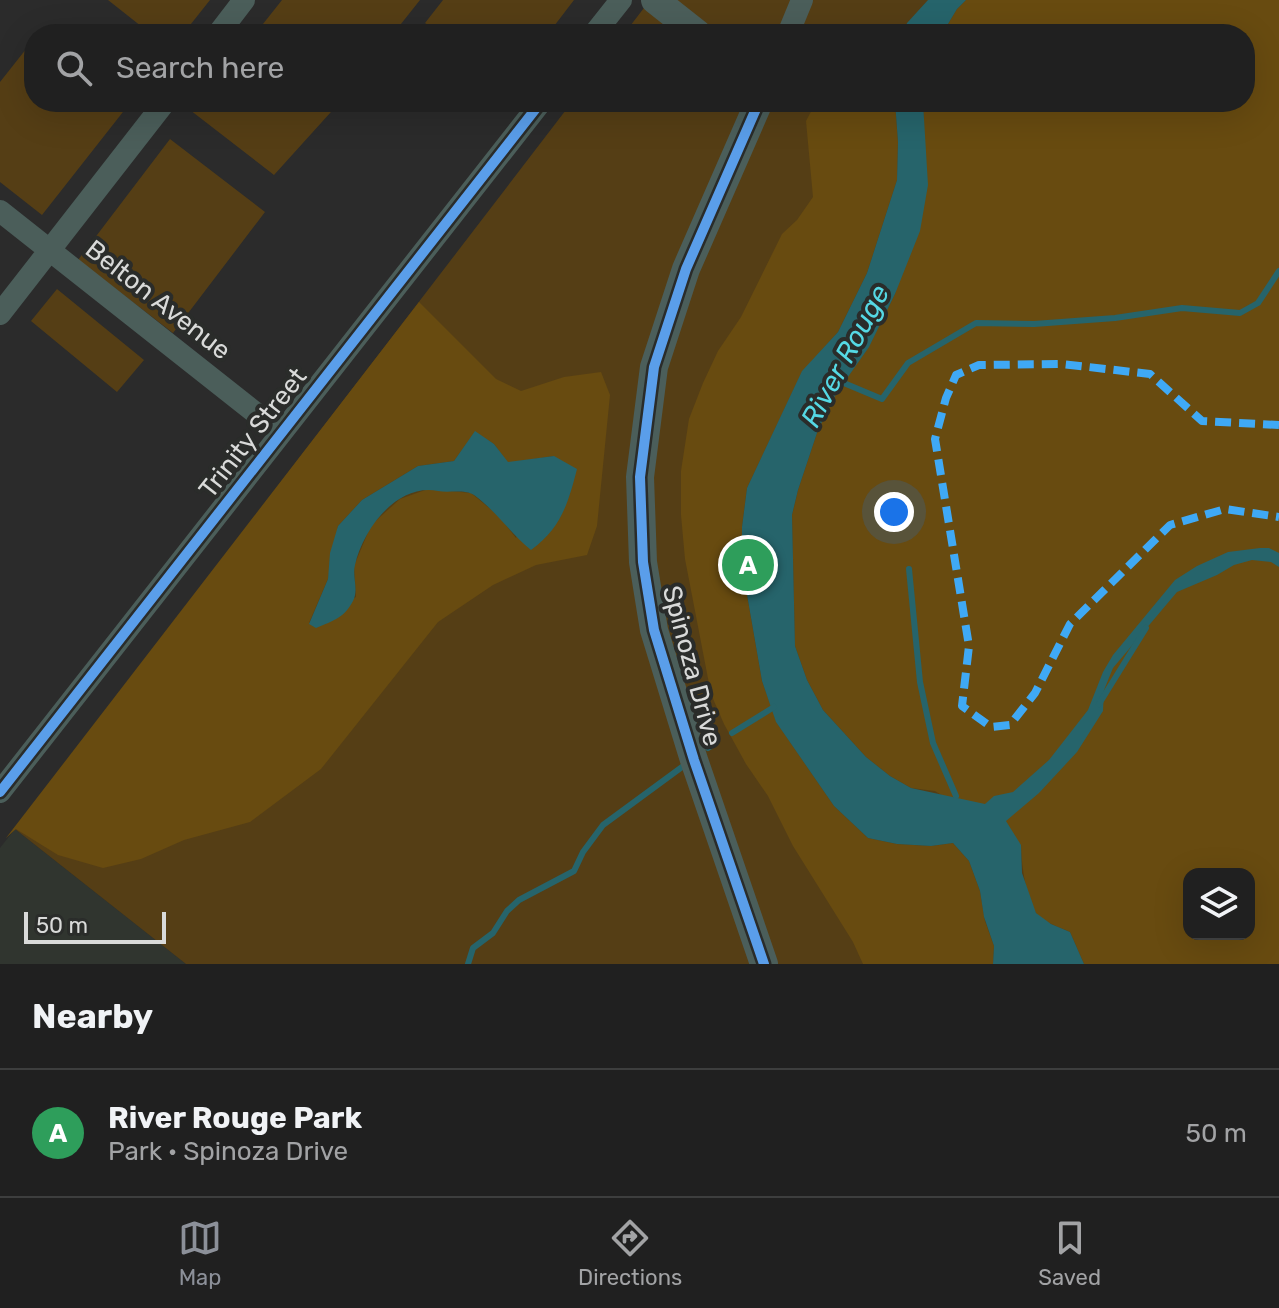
<!DOCTYPE html>
<html lang="en">
<head>
<meta charset="utf-8">
<style>
	:root { --surface:#202020; --page:#282829; --text:#f1f3f6; --muted:#a2a3a5; --line:#3d3e3e; --accent:#8c9099 }
	body { margin:0; font-family:Rubik,sans-serif; background:var(--page); color:var(--text) }
	.controls { position:absolute; right:24px; bottom:24px; display:grid; overflow:hidden; border-radius:16px; box-shadow:0 8px 32px #0002 }
	.controls button { width:72px; height:72px; display:grid; place-items:center; padding:0; border:0; border-bottom:2px solid var(--line); background:var(--surface); color:var(--text); font:40px sans-serif }
	.scale { position:absolute; left:24px; bottom:20px; width:142px; box-sizing:border-box; padding-left:8px; border:4px solid #d9dad9; border-top:0; font-size:22px; line-height:28px; white-space:nowrap; color:#d9dad9; -webkit-text-stroke:6px #2a2c2a; paint-order:stroke }
	.you { position:absolute; left:894px; top:512px; width:28px; height:28px; margin:-20px; border:6px solid #fff; border-radius:50%; background:#1a73e8; box-shadow:0 0 0 12px #1a73e833 }
	.badge { display:grid; place-items:center; width:52px; height:52px; border-radius:50%; background:var(--accent); color:#fff; font-size:26px; font-weight:700 }
	.pin { position:absolute; translate:-50% -50%; border:4px solid #fff; box-shadow:0 2px 8px #0006 }
	.list { margin:0; padding:0; list-style:none }
	h2 { display:flex; justify-content:space-between; align-items:center; height:104px; margin:0; padding:0 32px; font-size:34px }
	h2 small { font-size:26px; font-weight:400; color:var(--muted) }
	.list li { display:grid; grid-template-columns:52px 1fr auto; gap:24px; align-items:center; box-sizing:border-box; height:128px; padding:0 32px; border-top:2px solid var(--line) }
	.list b { display:block; font-size:30px; white-space:nowrap }
	.list p { margin:0; font-size:26px; white-space:nowrap; color:var(--muted) }
	.list em { font-size:26px; font-style:normal; color:var(--muted) }
	.icon { flex:none; width:44px; height:44px; fill:none; stroke:currentColor; stroke-width:2; stroke-linecap:round; stroke-linejoin:round }
	.map { position:relative; flex:none; width:1279px; height:964px; overflow:hidden }
	.search { position:absolute; background:var(--surface); box-shadow:0 8px 32px #0002; left:24px; right:24px; top:24px; height:88px; display:flex; align-items:center; gap:20px; box-sizing:border-box; padding:0 28px; border-radius:32px; color:var(--muted); font-size:30px }
	.sheet { height:232px; background:var(--surface) }
	nav { display:flex; justify-content:space-around; align-items:center; box-sizing:border-box; height:112px; border-top:2px solid var(--line); background:var(--surface); font-size:22px; color:var(--muted) }
	nav a { display:grid; justify-items:center; gap:4px }
	nav .on { color:var(--accent) }
	.map>svg:first-child { display:block }
</style>
</head>
<body>
<div class="map">
<svg width="1279" height="964" viewBox="0 0 1279 964">
	<rect width="100%" height="100%" fill="#2b2b2b"/>
	<path fill="#30352f" d="M15 829 186 964H0V848Z"/>
	<path fill="#553e15" fill-rule="evenodd" d="M108 0H210L183 34H151Z
		M282 0H420L393 34H255Z
		M443 0H574L548 34H440L425 23Z
		M650 0H1279V964H186L15 829 572 102H1245V34H624ZM1189 874H1249V934H1189Z
		M34 39V102L130 103 42 215 0 182V82Z
		M197 102H340L274 175 190 110Z
		M170 139 265 212 173 333 78 260Z
		M57 289 144 360 117 392 31 321Z"/>
	<path fill="#684b10" fill-rule="evenodd" d="M966 0H1279V964H1084L1070 932C1059 927 1043 922 1036 913 1026 900 1021 861 1021 845L935 791 911 788 890 776 866 757 823 710 807 680 795 646 792 515 798 490 818 430 836 394 869 346 895 294 924 126 923 102H1245V34H942L957 9ZM1189 874H1249V934H1189Z
		M816 102H895L898 142 897 180 867 273 838 332 802 372 747 488 742 527V566L762 681 777 723 834 806 868 838 897 844 931 846 953 843 969 861 980 891 985 921 994 946 993 964H863L853 942 793 846 768 796 746 764 724 724 711 694 685 559 681 515V471L689 419 703 383 718 351 741 317 782 234 797 220 813 197 806 121Z
		M419 302 496 379 521 391 564 377 601 372 610 395 597 526 587 555 536 565 493 585 438 622 321 769 250 822 184 840 141 859 103 868 58 855 16 829 6 838ZM475 432 494 444 508 463 554 456 516 538 499 516 471 493 428 489 400 499 371 525 354 566 356 597 309 623 328 579 338 526 362 500 418 466 454 461Z"/>
	<path fill="#26646b" d="M928 0H966L957 9 942 34H903L907 23Z
		M895 102H923L928 185 920 231 895 294 869 347 836 394 818 430 798 490 792 515 795 646 807 680 823 710 866 757 890 776 911 788 985 804 994 796 1013 792 1049 760 1088 710 1103 672 1113 655 1175 580 1197 566 1228 552 1260 548H1269L1279 553V567L1271 562 1252 560 1234 565 1217 575 1177 592 1113 668 1104 690 1103 711 1077 752 1039 793 1006 821 1021 845 1022 873 1036 913 1051 924 1070 932 1084 964H993L994 946 984 917 980 891 969 861 953 843 931 846 897 844 868 838 834 806 776 722 762 681 742 566V527L747 488 802 371 838 332 867 273 897 180 898 142Z
		M475 431 494 444 508 462 554 456 577 469C568 504 561 528 531 550 510 533 496 511 474 495 465 489 449 493 438 491 397 483 363 529 355 565 352 576 359 590 353 601 344 618 333 621 316 628L309 624 328 579 330 553 338 526 362 500 418 466 454 461Z"/>
	<g fill="none" stroke-linecap="round" stroke-linejoin="round">
		<path stroke="#26646b" stroke-width="6" d="M839 381 882 399 908 363 976 323 1034 324 1115 318 1182 308 1240 313 1258 303 1279 271
			M909 569 920 682 933 743 956 796
			M1099 704 1146 628
			M732 733 774 707
			M708 748 711 746
			M468 964 473 948 493 933 507 911 519 900 574 871 583 852 603 825 686 764"/>
		<path stroke="#4b5e5a" stroke-width="22" d="M218 34 244 0
			M594 34 621 0
			M788 34 802 0
			M0 211 281 433
			M0 314 165 102
			M0 792 541 102"/>
		<path stroke="#4b5e5a" stroke-width="28" d="M655 0 698 34
			M759 102 686 269 654 367 640 477 643 562 654 630 694 760 764 964"/>
		<path stroke="#3fa9f5" stroke-width="8" stroke-dasharray="16 8" stroke-linecap="butt" d="M1279 425 1202 421 1150 374 1062 364 979 365 956 375 946 398 935 439 969 646 962 706 991 727 1010 725 1035 693 1070 624 1170 525 1225 509 1279 517"/>
		<defs>
			<path id="cycleway" d="M759 102 686 269 654 367 640 477 643 562 654 630 694 760 764 964
				M0 792 541 102"/>
		</defs>
		<use href="#cycleway" stroke="#2a2c2a" stroke-width="15"/>
		<use href="#cycleway" stroke="#5a9eea" stroke-width="10"/>
	</g>
	<g text-anchor="middle" dominant-baseline="central" stroke-width="8" stroke-linejoin="round" paint-order="stroke">
		<g font-size="26" fill="#d9dad9" stroke="#2a2c2a">
			<text transform="translate(158 300) rotate(38)">Belton Avenue</text>
			<text transform="translate(253 433) rotate(-52)">Trinity Street</text>
			<text transform="translate(692 666) rotate(75)">Spinoza Drive</text>
		</g>
		<g font-size="28" font-style="italic" fill="#55d8e4" stroke="#2a2c2a">
			<text transform="translate(845 356) rotate(-62)">River Rouge</text>
		</g>
	</g>
</svg>
<div class="controls">
<button><svg class="icon" aria-label="layers" viewBox="0 0 24 24"><path d="M12 4l9 5-9 5-9-5zM3 14l9 5 9-5"/></svg></button>
</div>
<div class="scale">50 m</div>
<div class="you"></div>
<div class="pin badge" style="left:748px;top:565px;background:#2e9e5b">A</div>
<div class="search"><svg class="icon" aria-label="search" viewBox="0 0 24 24"><circle cx="10" cy="10" r="6"/><path d="M15 15l6 6"/></svg>Search here</div>
</div>
<section class="sheet">
<h2>Nearby<small></small></h2>
<ul class="list">
<li><span class="badge" style="background:#2e9e5b">A</span><div><b>River Rouge Park</b><p>Park · Spinoza Drive</p></div><em>50 m</em></li>
</ul>
</section>
<nav>
<a class="on"><svg class="icon" aria-label="map" viewBox="0 0 24 24"><path d="M3 6l6-2 6 2 6-2v14l-6 2-6-2-6 2zM9 4v14M15 6v14"/></svg>Map</a>
<a><svg class="icon" aria-label="directions" viewBox="0 0 24 24"><path d="M12 3l9 9-9 9-9-9zM9 14v-3h6M13 9l2 2-2 2"/></svg>Directions</a>
<a><svg class="icon" aria-label="saved" viewBox="0 0 24 24"><path d="M7 4h10v16l-5-4-5 4z"/></svg>Saved</a>
</nav>
</body>
</html>
